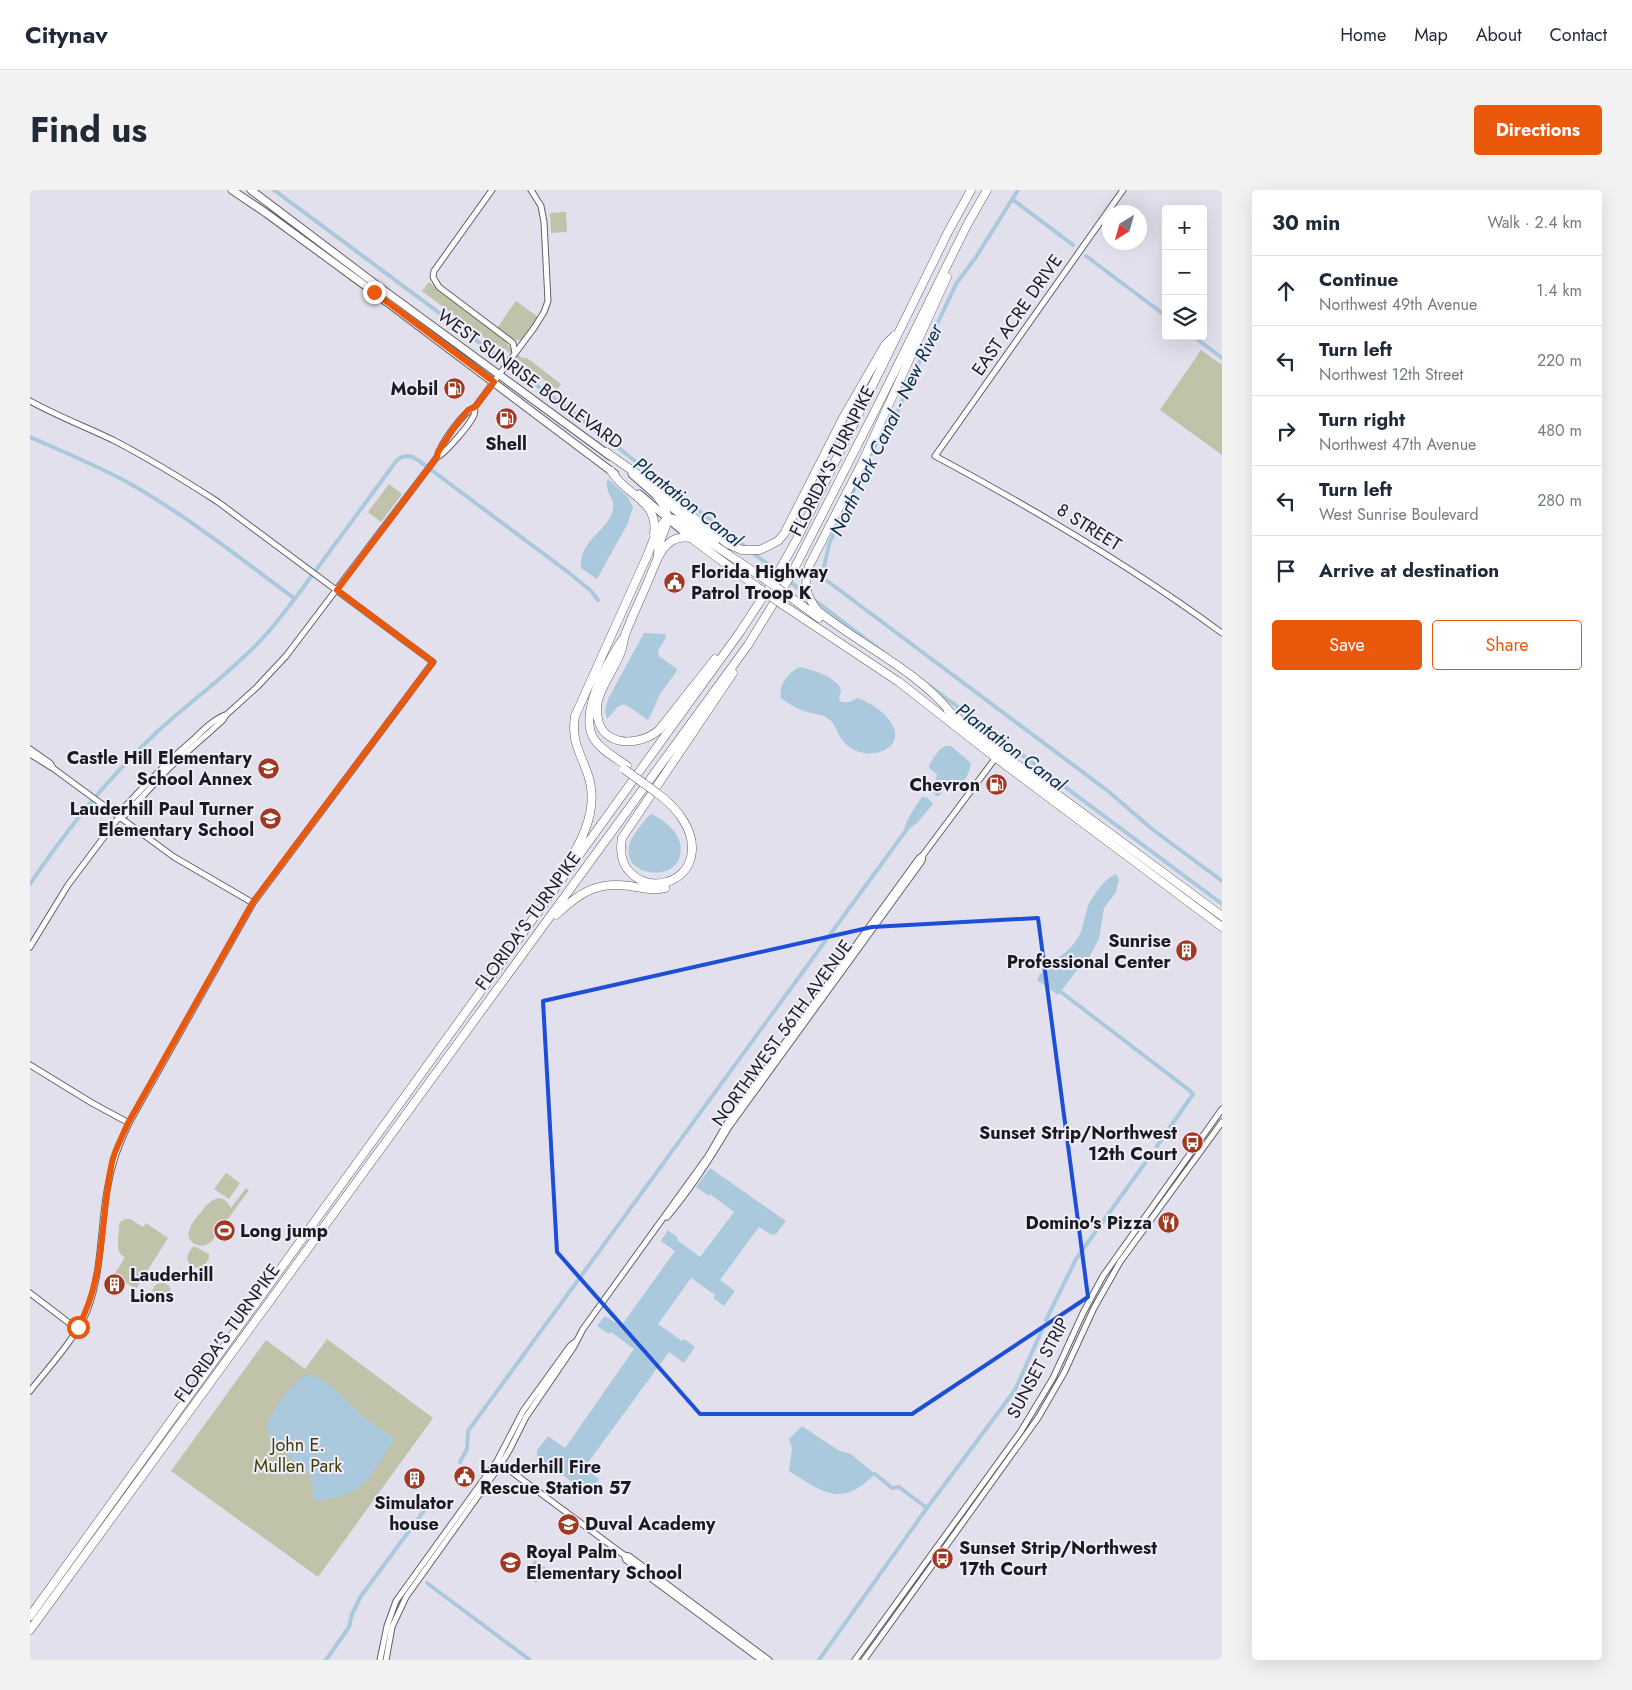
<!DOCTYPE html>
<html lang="en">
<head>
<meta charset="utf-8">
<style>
	:root { --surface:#fff; --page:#f2f2f3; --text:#1f2937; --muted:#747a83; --line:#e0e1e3; --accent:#ea580c }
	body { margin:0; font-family:Jost,sans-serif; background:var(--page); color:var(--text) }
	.controls { position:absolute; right:15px; top:15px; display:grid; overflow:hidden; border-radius:5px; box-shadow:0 5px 20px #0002 }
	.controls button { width:45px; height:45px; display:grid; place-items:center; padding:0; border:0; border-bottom:1px solid var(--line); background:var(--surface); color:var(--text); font:25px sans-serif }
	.compass { position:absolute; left:1072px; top:15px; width:45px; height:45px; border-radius:50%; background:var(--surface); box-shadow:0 5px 20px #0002; rotate:217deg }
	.stop { position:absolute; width:15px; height:15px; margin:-11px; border:4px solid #ea580c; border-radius:50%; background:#fff }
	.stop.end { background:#ea580c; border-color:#fff; box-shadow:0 1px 5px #0008 }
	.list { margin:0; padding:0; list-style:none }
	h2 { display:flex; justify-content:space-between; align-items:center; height:65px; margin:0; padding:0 20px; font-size:21px }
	h2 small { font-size:16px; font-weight:400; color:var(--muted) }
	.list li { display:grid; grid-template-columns:32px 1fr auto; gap:15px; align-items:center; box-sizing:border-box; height:70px; padding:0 20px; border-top:1px solid var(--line) }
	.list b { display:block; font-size:19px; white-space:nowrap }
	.list p { margin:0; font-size:16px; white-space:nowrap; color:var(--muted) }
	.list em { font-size:16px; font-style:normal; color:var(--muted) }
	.actions { display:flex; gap:10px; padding:15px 20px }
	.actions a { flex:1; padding:11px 0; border:1px solid var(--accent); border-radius:5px; text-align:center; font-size:18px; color:var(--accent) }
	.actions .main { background:var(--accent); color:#fff }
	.icon { flex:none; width:28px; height:28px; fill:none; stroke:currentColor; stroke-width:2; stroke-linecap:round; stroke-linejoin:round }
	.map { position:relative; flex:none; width:1192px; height:1470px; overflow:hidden; border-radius:5px }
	header { display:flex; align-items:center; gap:30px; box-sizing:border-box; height:70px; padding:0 25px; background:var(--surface); border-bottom:1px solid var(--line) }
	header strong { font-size:24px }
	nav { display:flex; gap:28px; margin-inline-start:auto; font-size:18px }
	.intro { display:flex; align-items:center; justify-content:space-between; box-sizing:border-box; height:120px; padding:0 30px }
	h1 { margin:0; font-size:35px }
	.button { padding:12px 22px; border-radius:5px; background:var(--accent); color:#fff; font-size:18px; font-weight:700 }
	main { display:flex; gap:30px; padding:0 30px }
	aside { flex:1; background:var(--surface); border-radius:5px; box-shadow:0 5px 20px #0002 }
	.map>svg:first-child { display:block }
</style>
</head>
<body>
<header>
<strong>Citynav</strong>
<nav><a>Home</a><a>Map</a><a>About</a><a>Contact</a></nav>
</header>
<div class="intro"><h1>Find us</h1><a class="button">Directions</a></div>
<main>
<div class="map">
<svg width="1192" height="1470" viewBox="0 0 1192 1470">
	<rect width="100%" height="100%" fill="#e3e0ed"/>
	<path fill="#c0c2a9" d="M536 22 537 42 521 43 520 23Z
		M399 92 475 150 479 157 492 168H497L531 194 527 200 475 159 452 146 392 101Z
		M486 111 508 127 495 145 496 149C482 153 477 146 467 138Z
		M1171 160 1192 175V265L1130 220Z
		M359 294 372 304 351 332 338 322Z
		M196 983 210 993 199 1009 184 999Z
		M216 998 219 1000 182 1051C177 1055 173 1057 167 1055 149 1048 164 1030 171 1022 180 1010 191 1000 201 1018Z
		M95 1029H100L113 1037 116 1033 138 1048 106 1099 84 1085 95 1067C84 1063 89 1046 89 1036L90 1032Z
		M164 1056 179 1064V1068L173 1079C157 1078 152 1067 164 1056Z
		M134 1093 138 1095C142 1100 143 1109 139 1114L123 1110 121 1108C122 1099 123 1093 134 1093Z
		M297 1149 403 1228 288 1387 141 1281 236 1150 275 1179Z
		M505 1370 517 1379 506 1393 494 1384Z"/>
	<path fill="#abc9dd" d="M578 289 597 306 603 317 597 335 567 389 551 378C549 350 577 342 583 320 585 311 578 305 577 297 576 295 577 292 578 289Z
		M614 443 634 444 636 446C635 454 625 458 629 466L647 479 646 482 630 504 619 529 618 530 596 515C587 513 583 524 577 529L575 521 578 509Z
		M770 477C780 479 809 487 811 501 811 502 809 508 809 509L811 512H820L827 508C841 513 856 522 863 536 872 556 850 566 834 563 820 561 811 551 806 539 804 536 803 532 800 530 792 523 779 524 771 520 764 517 757 513 751 508 748 496 758 482 770 477Z
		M915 556H921L941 573C939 584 936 590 928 598L922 594 918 595 908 607 898 599 906 589 907 584 900 579 899 575 909 560Z
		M893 606 895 608 897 607 903 614 887 633 874 643C874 631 885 617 893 606Z
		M621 624C633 629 647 640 650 653 659 700 573 687 606 642 610 636 615 629 621 624Z
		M1086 684 1089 689 1086 702 1074 718 1069 749 1056 773 1048 779 1028 805 1007 790C1014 774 1037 766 1047 749 1053 741 1054 729 1057 719 1061 708 1074 689 1086 684Z
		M680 978 756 1031 746 1044 742 1045 729 1037 690 1090 705 1101 694 1116 683 1108 685 1105 661 1088 628 1134 652 1151 654 1149 665 1157 654 1173 639 1162 554 1278 569 1289 558 1304 507 1266V1260L518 1246 535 1258 604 1159 581 1142 579 1144 567 1136 575 1126 591 1136 645 1061 631 1051 638 1040 648 1048 647 1050 670 1067 704 1022 680 1004 679 1006 666 997Z
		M274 1185C295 1184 316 1211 331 1224 341 1233 352 1240 363 1247L364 1250C339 1287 336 1306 287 1311L283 1309 282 1288 240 1248 237 1237 240 1227 254 1205Z
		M772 1236 808 1260 821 1264 845 1284C811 1318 794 1303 759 1281L762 1258 759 1249Z"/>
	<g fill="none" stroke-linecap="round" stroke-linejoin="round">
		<path stroke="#abc9dd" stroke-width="4" d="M244 0 536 217 777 405
			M988 0 946 67 926 94 879 194 859 243 847 251 799 354 792 387 1078 601 1122 639 1192 691
			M982 9 1043 55
			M1056 66 1136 126
			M1163 146 1192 168
			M0 247C36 263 73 278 106 297 162 330 213 370 265 409
			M783 409 853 462
			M897 494 1192 714
			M0 694C37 639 79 587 128 541 162 510 199 484 230 451 251 429 268 404 286 380 313 343 340 307 367 270 378 262 386 268 396 276L538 382 561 401 568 410
			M1031 802 1159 900 1163 904 1127 956
			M1016 1130 1046 1069 1120 966
			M430 1272 437 1259 438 1241 877 639
			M845 1284 862 1298 869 1297 897 1318
			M397 1393 500 1470
			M296 1470 319 1437 322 1424 331 1406 402 1310
			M789 1470 897 1318 985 1200 1012 1140"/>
		<defs>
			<path id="minor" d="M462 0 404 81 403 87 409 97 483 153 485 163
				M1093 0 905 266C1004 319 1101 376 1192 443
				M0 211C27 226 56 237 83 250 120 269 154 290 188 312L403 472 223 713 99 933C88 957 81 975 77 1001 70 1041 72 1083 57 1121 46 1148 18 1178 0 1201
				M407 267C415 264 441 233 444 225 445 222 445 219 445 217
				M0 559 20 573 23 578
				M0 564 24 579 144 667 223 713
				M89 627 95 625 139 578 192 531 196 525 227 497 256 466 407 267C411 253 432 223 445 217L504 138 514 122 518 111 514 32 511 16 501 0
				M0 757 38 695 89 627 91 621C114 596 138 571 164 549 173 540 183 530 195 525
				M0 875 62 913 99 933
				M637 1027C661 999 680 969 699 937L892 671 893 665
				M0 1103 47 1139
				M471 1274 594 1365 596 1370 731 1470
				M594 1365 599 1366 739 1470
				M350 1470 357 1436 366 1411 467 1271 493 1221 540 1156 545 1152
				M356 1470 362 1437 376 1407 471 1274 480 1259 496 1227 543 1158 553 1139 678 966 700 928 889 668 893 665 967 566
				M825 1470 991 1241 1023 1188 1053 1123 1073 1086 1192 919
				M834 1470 1008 1228 1034 1183 1064 1118 1090 1072 1192 932"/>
			<path id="major" d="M202 0 236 23 337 97 585 284
				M221 0 348 96 580 266
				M602 284 627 306 685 352
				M609 304 661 348"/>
			<path id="highway" d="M917 87 832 273 779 376C774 395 775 405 788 421 829 454 888 481 921 523
				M576 262 607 284 698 354 712 360H730L748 351 754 344 813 228 855 155 864 146
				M581 281C596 306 629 310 624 344
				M627 306C650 335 627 339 628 366
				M638 328 647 330 733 388
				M759 406 789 428
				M753 415 869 492 966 568 1192 737
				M592 450C577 473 548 524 564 549 572 561 586 568 597 576
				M685 469 629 540C606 559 567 556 567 520 566 503 584 480 590 464 593 458 593 451 595 445 602 426 611 408 619 389 624 377 629 361 639 353 645 348 654 347 661 348L727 397
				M918 520 970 562 1192 726
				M627 603C646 617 667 641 661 667 655 694 619 702 601 683 591 674 590 660 592 648L703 483
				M536 675C554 649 569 617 558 585 550 562 541 551 545 526L618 364C623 351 627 338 638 328
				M526 725C549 703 567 691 600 696 612 698 622 701 635 698
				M0 1426 710 442 744 390 768 347 918 42 941 0
				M0 1440 718 455 761 385 851 209 937 35 957 0"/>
		</defs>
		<use href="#minor" stroke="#63606b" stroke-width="7"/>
		<use href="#major" stroke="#63606b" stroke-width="9"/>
		<use href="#highway" stroke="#63606b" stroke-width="9"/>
		<use href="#minor" stroke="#fff" stroke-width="5"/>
		<use href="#major" stroke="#fff" stroke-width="7"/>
		<use href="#highway" stroke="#fff" stroke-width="8"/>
		<defs>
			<path id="highway-bridge" d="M733 388 759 406
				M727 397 753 415
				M594 579 627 603"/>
		</defs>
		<use href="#highway-bridge" stroke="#63606b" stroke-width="9" stroke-linecap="butt"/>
		<use href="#highway-bridge" stroke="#fff" stroke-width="8"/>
	</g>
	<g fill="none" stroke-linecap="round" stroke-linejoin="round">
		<path stroke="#ea580c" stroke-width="6" d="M48 1137C76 1087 70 1027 82 972 85 959 93 945 98 933L223 712 403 472 307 400 407 267 408 262 423 239 438 220 445 217 464 192 344 102"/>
	</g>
	<path fill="none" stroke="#1d4ed8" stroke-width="4" stroke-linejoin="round" d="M1008 728 1058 1107 882 1224H670L527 1062 513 811 842 737Z"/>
	<defs>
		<symbol id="fuel-disc" viewBox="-11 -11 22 22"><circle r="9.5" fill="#a13820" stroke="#f0edfa"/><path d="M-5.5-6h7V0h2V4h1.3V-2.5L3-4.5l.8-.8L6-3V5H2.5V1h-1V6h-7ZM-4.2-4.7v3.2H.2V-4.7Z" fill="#fff"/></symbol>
		<symbol id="civic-disc" viewBox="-11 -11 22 22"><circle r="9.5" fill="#a13820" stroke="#f0edfa"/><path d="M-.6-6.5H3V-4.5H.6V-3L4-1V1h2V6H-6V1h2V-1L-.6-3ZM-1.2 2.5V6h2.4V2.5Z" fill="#fff"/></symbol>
		<symbol id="school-disc" viewBox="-11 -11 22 22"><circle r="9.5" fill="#a13820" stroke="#f0edfa"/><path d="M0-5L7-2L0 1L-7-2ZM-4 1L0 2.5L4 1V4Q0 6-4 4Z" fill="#fff"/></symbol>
		<symbol id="building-disc" viewBox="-11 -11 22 22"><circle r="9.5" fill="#a13820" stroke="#f0edfa"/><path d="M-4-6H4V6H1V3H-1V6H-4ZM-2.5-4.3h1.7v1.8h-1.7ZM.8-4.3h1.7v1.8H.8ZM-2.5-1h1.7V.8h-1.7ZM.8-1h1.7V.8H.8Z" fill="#fff"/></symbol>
		<symbol id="bus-disc" viewBox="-11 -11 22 22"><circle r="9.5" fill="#a13820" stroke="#f0edfa"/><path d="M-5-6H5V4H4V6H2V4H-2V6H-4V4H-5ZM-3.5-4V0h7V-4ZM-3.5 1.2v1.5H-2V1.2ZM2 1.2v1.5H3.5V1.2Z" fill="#fff"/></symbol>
		<symbol id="restaurant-disc" viewBox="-11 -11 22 22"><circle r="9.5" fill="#a13820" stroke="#f0edfa"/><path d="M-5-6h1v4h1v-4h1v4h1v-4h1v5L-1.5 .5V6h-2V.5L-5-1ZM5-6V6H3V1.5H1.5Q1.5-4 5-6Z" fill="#fff"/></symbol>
		<symbol id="stadium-disc" viewBox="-11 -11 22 22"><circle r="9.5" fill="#a13820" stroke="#f0edfa"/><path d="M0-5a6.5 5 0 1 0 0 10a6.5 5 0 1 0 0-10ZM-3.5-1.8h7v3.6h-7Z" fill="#fff"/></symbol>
	</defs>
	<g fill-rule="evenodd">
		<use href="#fuel-disc" x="412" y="186" width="25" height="25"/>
		<use href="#fuel-disc" x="464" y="216" width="25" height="25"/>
		<use href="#civic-disc" x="632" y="380" width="25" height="25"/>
		<use href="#school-disc" x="226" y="566" width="25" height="25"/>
		<use href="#fuel-disc" x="954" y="582" width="25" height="25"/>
		<use href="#school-disc" x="228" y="616" width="25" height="25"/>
		<use href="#building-disc" x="1144" y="748" width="25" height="25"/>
		<use href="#bus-disc" x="1150" y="940" width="25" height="25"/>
		<use href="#restaurant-disc" x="1126" y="1020" width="25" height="25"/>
		<use href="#stadium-disc" x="182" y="1028" width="25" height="25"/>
		<use href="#building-disc" x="72" y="1082" width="25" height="25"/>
		<use href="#civic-disc" x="422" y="1274" width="25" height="25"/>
		<use href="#building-disc" x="372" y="1276" width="25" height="25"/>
		<use href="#school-disc" x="526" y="1322" width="25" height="25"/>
		<use href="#bus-disc" x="900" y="1356" width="25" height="25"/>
		<use href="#school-disc" x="468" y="1360" width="25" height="25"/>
	</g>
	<g text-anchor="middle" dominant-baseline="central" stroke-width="4" stroke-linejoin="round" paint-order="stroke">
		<g font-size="18" fill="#1b1a1f" stroke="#f0edfa">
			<text transform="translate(987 125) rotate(-55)">EAST ACRE DRIVE</text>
			<text transform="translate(500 189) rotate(36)">WEST SUNRISE BOULEVARD</text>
			<text transform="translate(802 271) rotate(-63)">FLORIDA'S TURNPIKE</text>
			<text transform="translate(1059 337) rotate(32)">8 STREET</text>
			<text transform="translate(498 731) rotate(-54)">FLORIDA'S TURNPIKE</text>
			<text transform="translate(752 843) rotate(-54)">NORTHWEST 56TH AVENUE</text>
			<text transform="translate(197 1143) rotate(-54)">FLORIDA'S TURNPIKE</text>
			<text transform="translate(1008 1178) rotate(-62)">SUNSET STRIP</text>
		</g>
		<g font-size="18" font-weight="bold" fill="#1b1a1f" stroke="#f0edfa" text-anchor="end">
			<text x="408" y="199">Mobil</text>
			<text x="476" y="254" text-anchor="middle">Shell</text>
			<text x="661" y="382" text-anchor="start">Florida Highway<tspan x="661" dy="21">Patrol Troop K</tspan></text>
			<text x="222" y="568">Castle Hill Elementary<tspan x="222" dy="21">School Annex</tspan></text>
			<text x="950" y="595">Chevron</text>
			<text x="224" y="619">Lauderhill Paul Turner<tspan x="224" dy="21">Elementary School</tspan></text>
			<text x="1141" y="751">Sunrise<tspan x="1141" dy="21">Professional Center</tspan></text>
			<text x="1147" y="943">Sunset Strip/Northwest<tspan x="1147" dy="21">12th Court</tspan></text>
			<text x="1122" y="1033">Domino's Pizza</text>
			<text x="210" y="1041" text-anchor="start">Long jump</text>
			<text x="100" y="1085" text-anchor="start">Lauderhill<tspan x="100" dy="21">Lions</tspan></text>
			<text x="450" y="1277" text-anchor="start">Lauderhill Fire<tspan x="450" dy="21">Rescue Station 57</tspan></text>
			<text x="384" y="1313" text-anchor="middle">Simulator<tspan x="384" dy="21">house</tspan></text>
			<text x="555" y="1334" text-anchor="start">Duval Academy</text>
			<text x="929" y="1358" text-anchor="start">Sunset Strip/Northwest<tspan x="929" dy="21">17th Court</tspan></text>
			<text x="496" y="1362" text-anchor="start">Royal Palm<tspan x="496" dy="21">Elementary School</tspan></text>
		</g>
		<g font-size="18" fill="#3c3d05" stroke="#f0edfa">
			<text x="268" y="1255">John E.<tspan x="268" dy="21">Mullen Park</tspan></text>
		</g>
		<g font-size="19" font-style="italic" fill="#042d43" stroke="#f0edfa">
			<text transform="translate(856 240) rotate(-64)">North Fork Canal - New River</text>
			<text transform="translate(658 312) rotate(38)">Plantation Canal</text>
			<text transform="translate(981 557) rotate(37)">Plantation Canal</text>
		</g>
	</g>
</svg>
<div class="controls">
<button>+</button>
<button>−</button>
<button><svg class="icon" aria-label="layers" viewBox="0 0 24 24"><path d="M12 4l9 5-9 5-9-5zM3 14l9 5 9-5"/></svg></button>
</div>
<svg class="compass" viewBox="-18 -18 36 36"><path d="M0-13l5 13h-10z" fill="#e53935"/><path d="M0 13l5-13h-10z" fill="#747a83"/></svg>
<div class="stop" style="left:48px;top:1137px"></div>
<div class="stop end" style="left:344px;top:102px"></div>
</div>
<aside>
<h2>30 min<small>Walk · 2.4 km</small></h2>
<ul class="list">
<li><svg class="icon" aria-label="ahead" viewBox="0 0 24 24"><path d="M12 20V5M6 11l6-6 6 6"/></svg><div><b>Continue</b><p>Northwest 49th Avenue</p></div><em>1.4 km</em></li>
<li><svg class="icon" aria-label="left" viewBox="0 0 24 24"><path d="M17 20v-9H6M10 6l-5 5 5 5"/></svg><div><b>Turn left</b><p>Northwest 12th Street</p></div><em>220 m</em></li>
<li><svg class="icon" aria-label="right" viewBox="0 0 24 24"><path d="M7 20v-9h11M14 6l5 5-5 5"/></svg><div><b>Turn right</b><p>Northwest 47th Avenue</p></div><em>480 m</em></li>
<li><svg class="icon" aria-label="left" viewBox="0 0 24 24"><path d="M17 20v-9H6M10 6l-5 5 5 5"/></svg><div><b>Turn left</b><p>West Sunrise Boulevard</p></div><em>280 m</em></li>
<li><svg class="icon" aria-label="arrive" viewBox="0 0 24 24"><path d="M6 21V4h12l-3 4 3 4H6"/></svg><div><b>Arrive at destination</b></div></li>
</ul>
<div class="actions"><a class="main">Save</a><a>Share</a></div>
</aside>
</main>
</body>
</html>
